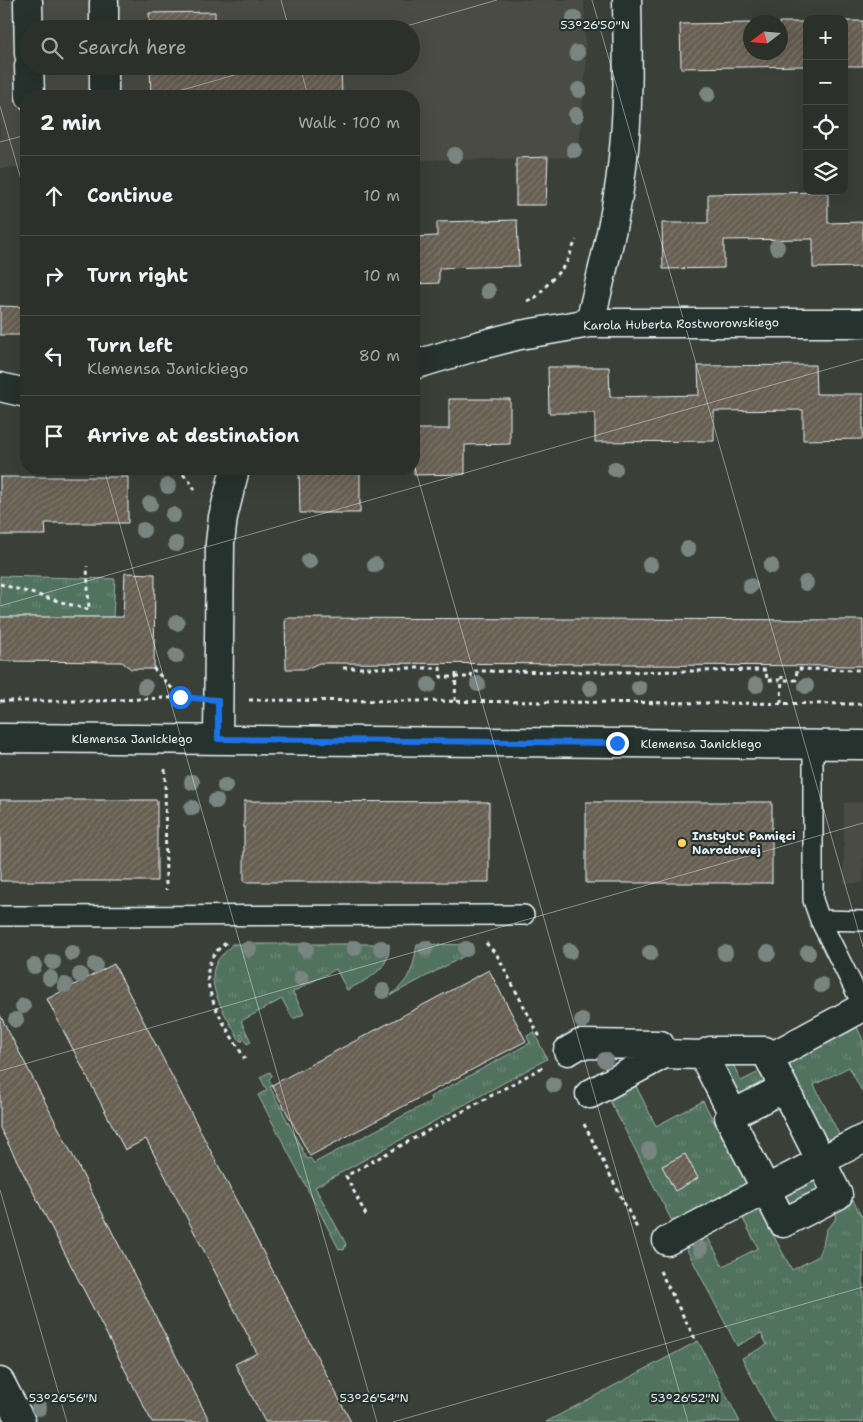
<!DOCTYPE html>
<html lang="en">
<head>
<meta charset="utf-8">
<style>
	:root { --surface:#2c302a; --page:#343832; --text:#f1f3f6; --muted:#a6a9a8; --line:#484b47 }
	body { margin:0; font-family:"Shantell Sans",sans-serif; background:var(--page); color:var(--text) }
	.controls { position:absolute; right:15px; top:15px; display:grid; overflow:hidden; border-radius:10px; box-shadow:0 5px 20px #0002 }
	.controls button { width:45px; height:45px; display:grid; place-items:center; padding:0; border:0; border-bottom:1px solid var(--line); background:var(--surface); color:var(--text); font:25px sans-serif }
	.compass { position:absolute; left:743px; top:15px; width:45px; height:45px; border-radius:50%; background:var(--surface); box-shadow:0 5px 20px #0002; rotate:254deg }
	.stop { position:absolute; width:15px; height:15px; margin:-11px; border:4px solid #1a73e8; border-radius:50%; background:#fff }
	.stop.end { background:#1a73e8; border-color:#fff; box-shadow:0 1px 5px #0008 }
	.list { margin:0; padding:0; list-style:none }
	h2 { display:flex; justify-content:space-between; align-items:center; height:65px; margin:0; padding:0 20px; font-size:21px }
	h2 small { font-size:16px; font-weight:400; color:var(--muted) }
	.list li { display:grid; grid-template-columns:32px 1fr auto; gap:15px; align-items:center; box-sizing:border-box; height:80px; padding:0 20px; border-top:1px solid var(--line) }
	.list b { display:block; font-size:19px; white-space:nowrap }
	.list p { margin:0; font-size:16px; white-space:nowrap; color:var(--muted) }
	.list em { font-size:16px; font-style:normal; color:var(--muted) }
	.icon { flex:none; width:28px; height:28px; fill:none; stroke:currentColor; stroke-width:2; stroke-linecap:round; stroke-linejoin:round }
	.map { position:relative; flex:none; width:863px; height:1422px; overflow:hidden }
	.search { position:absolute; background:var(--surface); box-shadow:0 5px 20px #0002; left:20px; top:20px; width:400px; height:55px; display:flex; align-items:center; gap:12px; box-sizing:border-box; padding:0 18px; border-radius:28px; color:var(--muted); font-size:19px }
	.panel { position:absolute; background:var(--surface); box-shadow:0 5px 20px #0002; left:20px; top:90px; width:400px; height:385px; border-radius:20px }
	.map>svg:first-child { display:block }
</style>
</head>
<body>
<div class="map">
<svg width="863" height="1422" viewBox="0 0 863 1422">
	<defs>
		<pattern id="grass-tufts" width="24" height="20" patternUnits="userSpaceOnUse" patternTransform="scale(1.25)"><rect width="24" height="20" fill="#51725d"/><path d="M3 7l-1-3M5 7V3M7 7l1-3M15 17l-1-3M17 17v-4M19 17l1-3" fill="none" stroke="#6a8775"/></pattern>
		<pattern id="building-hatch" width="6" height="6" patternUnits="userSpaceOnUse" patternTransform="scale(1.25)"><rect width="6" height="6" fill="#685e52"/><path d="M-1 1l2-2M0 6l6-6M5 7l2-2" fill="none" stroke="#7e766c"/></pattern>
	</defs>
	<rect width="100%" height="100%" fill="#3a4038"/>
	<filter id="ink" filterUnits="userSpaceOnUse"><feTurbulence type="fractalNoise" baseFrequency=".02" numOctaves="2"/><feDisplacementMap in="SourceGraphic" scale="10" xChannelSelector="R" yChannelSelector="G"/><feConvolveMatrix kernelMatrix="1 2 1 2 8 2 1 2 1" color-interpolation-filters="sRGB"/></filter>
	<g filter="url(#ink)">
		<path fill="#4b4c44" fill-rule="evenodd" d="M0 0H584L586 65 578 157 414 160V96H26V168H0ZM29 29H411V66H29Z
			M844 803H863V883H844Z"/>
		<path fill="url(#grass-tufts)" stroke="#9cb2aa" d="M0 576 115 579 113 617H0Z
			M232 944H389C391 970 366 980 347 990L336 969 293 992 304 1014 293 1019 282 999 241 1021 251 1042 247 1044 242 1034 240 1035 243 1041H240C229 1020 203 985 217 962 220 955 228 951 232 944Z
			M417 944 470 945V953L391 995C411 978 413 970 417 944Z
			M855 1023 863 1040V1093L849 1067 814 1085 841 1138 826 1146 782 1061Z
			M534 1032 547 1059 315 1187 346 1244 344 1250 339 1249 258 1095 267 1090 260 1077 270 1072 272 1076 269 1079 272 1086 270 1087 307 1159 310 1158 314 1163 431 1101 430 1097 530 1043 527 1036Z
			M733 1064 741 1081 767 1068 774 1081 736 1101 720 1071Z
			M633 1080 656 1126 703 1101 748 1186 674 1225 606 1093Z
			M818 1173 827 1190 786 1211 777 1194Z
			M853 1200 861 1216 863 1215V1422H775L742 1358 767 1345 761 1333 737 1346 684 1244 705 1232 723 1266 758 1248 740 1213 757 1205 792 1270 817 1257 823 1245 826 1230 835 1220 836 1209Z
			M698 1341 740 1422H546Z"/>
		<path fill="url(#building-hatch)" stroke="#e8f1f8" d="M215 12V29H150L149 13Z
			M844 21H863V66H844Z
			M779 22H807V66L681 68 680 24 750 23V52H780Z
			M150 66H341L342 96H151Z
			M548 157 546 205H516V158Z
			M828 192V223L863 222V267L813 268V239L724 240V268L663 269 662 223H708V194Z
			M517 220 519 266 439 268V283L414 284V237L437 236V222Z
			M0 306 26 307V335H0Z
			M815 365 816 394H863V439L803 440V410L714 411V441L595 442V413H549L548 367H609L610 397 699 395 698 366Z
			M449 399H510V444L465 445V474L414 475V429H449Z
			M299 469H360V513H300Z
			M0 477H128V523H45L46 535H0Z
			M125 573 155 574 154 669H131L122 662 0 661V617H123Z
			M285 618 863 620V666L635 665V664L319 663 306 669H286Z
			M0 800H157V881H0Z
			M244 801 489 802V882H244Z
			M586 802H772V883H586Z
			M114 964 248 1223 351 1422H265L235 1364 257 1353 146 1139 125 1150 47 999Z
			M489 970 526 1041 310 1156 272 1085Z
			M0 1015 71 1152 210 1422H152L0 1128Z
			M685 1154 698 1178 675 1191 662 1166Z"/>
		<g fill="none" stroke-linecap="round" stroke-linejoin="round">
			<defs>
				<path id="lane" d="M813 745V900L820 920 863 1006
					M0 916 524 915
					M820 920 863 921"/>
				<path id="street" d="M28 2 29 54
					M104 2V29
					M29 66 30 96
					M104 66V96
					M590 323C602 271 616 220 622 167 629 111 628 56 627 0
					M414 365 477 346 520 335 590 323H863
					M0 387 26 393
					M0 738 863 745
					M218 739 220 543 223 517 235 469
					M568 1051 580 1044 660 1045 664 1054
					M703 1055 733 1114 729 1117 783 1223 838 1195 769 1058 863 1007
					M590 1094 664 1054 703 1055 710 1051H765L769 1058
					M733 1114 784 1088
					M667 1241 863 1139
					M0 1382 21 1422"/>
			</defs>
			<use href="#lane" stroke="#e8f1f8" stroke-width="22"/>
			<use href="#street" stroke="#e8f1f8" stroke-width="31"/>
			<path stroke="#e8f1f8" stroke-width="3" stroke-dasharray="4 4" stroke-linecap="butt" d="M527 301 536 297 566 264 576 240
				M90 469V477
				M177 469 189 480 197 493
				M0 584 89 610 87 566
				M153 668 180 697
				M343 668H440L441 677H471L472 671 619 672 766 670 767 680H796L797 669 863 670
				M249 700 863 704
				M0 701H96L189 697
				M455 701 456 673
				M781 703 782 676
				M165 769 166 890
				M226 943C183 972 227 1027 245 1059
				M486 943 497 955 541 1039
				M584 1124 638 1230
				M366 1215 346 1176 543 1067
				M660 1271 695 1339"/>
			<use href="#lane" stroke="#26332d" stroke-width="19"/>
			<use href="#street" stroke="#26332d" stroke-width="28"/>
		</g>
		<g fill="#798580">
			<circle cx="574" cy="18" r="8"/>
			<circle cx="577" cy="53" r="8"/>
			<circle cx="579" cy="90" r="8"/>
			<circle cx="708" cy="94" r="8"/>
			<circle cx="576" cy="115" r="8"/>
			<circle cx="574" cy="150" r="8"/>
			<circle cx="455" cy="155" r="8"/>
			<circle cx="777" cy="247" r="8"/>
			<circle cx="488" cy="291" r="8"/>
			<circle cx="615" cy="469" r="8"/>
			<circle cx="168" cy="486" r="8"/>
			<circle cx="150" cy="504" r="8"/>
			<circle cx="173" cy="515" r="8"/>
			<circle cx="143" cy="530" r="8"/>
			<circle cx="176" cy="544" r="8"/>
			<circle cx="688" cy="549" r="8"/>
			<circle cx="309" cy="561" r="8"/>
			<circle cx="375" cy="565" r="8"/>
			<circle cx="650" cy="565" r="8"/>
			<circle cx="771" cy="566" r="8"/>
			<circle cx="806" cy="583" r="8"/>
			<circle cx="750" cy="586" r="8"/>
			<circle cx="177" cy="623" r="8"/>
			<circle cx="176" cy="656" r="8"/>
			<circle cx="478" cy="684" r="8"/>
			<circle cx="429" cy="685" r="8"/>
			<circle cx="756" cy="685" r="8"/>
			<circle cx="806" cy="686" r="8"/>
			<circle cx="145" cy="687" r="8"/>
			<circle cx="590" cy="688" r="8"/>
			<circle cx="639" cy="688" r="8"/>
			<circle cx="192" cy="782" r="8"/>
			<circle cx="225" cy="786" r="8"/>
			<circle cx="216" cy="801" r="8"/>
			<circle cx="192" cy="808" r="8"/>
			<circle cx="354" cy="948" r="8"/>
			<circle cx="381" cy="948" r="8"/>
			<circle cx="426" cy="948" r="8"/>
			<circle cx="249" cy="949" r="8"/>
			<circle cx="306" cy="949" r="8"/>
			<circle cx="466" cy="949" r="8"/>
			<circle cx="570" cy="951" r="8"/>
			<circle cx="72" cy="953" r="8"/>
			<circle cx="650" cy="953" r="8"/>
			<circle cx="725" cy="953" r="8"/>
			<circle cx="768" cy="953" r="8"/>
			<circle cx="808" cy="953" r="8"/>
			<circle cx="53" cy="962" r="8"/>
			<circle cx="95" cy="965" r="8"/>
			<circle cx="34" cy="966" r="8"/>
			<circle cx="80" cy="975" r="8"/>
			<circle cx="50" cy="978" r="8"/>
			<circle cx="301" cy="978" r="8"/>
			<circle cx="65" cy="985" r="8"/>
			<circle cx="821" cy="985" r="8"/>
			<circle cx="383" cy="991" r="8"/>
			<circle cx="23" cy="1006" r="8"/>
			<circle cx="16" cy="1020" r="8"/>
			<circle cx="582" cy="1021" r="8"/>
			<circle cx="605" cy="1060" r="8"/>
			<circle cx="554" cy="1085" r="8"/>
			<circle cx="649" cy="1150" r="8"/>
			<circle cx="700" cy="1249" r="8"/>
			<circle cx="39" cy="1408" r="8"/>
		</g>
	</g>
	<g fill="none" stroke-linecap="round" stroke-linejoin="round" filter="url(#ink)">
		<path stroke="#1a73e8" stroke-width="6" d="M180 697 218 700V739L617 743"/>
	</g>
	<path fill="none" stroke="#e8f1f8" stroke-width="1" stroke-opacity="0.45" d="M281 0 289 29M592 0 863 947M396 29 497 0M300 66 308 96M161 96 266 66M0 106 26 197M0 142 26 135M414 464 688 1422M104 469 377 1422M0 606 863 359M0 1071 863 823M0 1190 67 1422M393 1422 863 1287"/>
	<circle fill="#ffd166" stroke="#26332d" stroke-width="2" cx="682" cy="843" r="5"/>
	<g text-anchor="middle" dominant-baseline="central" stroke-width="4.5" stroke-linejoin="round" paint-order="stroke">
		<g font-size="12" fill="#e8f1f8" stroke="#26332d">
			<text transform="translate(681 324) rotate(-1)">Karola Huberta Rostworowskiego</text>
			<text x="132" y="739">Klemensa Janickiego</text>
			<text x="701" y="744">Klemensa Janickiego</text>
		</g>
		<g font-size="12" font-weight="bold" fill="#e8f1f8" stroke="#26332d" text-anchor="start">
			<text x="692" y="836">Instytut Pamięci<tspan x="692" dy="14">Narodowej</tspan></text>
		</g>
	</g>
	<g font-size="12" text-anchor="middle" fill="#e8f1f8" stroke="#26332d" stroke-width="4.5" stroke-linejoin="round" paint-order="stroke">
		<text x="595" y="29">53°26'50"N</text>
		<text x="63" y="1402">53°26'56"N</text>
		<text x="374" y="1402">53°26'54"N</text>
		<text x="685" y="1402">53°26'52"N</text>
	</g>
</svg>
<div class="controls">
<button>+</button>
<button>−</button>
<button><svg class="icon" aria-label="locate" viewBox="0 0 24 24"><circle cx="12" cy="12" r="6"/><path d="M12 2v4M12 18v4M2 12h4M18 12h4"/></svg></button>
<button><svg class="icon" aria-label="layers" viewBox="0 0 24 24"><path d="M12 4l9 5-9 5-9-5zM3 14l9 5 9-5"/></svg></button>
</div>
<svg class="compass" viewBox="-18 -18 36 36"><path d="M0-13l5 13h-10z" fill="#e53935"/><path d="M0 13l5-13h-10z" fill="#a6a9a8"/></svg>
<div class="stop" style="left:180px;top:697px"></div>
<div class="stop end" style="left:617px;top:743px"></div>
<div class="search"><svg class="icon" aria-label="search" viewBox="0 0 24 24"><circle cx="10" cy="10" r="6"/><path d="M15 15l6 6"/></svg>Search here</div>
<section class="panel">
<h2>2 min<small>Walk · 100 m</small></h2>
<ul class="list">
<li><svg class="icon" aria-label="ahead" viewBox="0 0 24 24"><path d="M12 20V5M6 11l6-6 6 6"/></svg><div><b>Continue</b></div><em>10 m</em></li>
<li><svg class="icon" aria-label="right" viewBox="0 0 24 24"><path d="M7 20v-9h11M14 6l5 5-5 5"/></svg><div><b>Turn right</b></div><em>10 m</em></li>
<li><svg class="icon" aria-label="left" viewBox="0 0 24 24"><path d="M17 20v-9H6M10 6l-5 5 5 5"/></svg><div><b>Turn left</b><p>Klemensa Janickiego</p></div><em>80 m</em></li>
<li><svg class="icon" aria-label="arrive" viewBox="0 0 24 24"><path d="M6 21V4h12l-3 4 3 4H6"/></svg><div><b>Arrive at destination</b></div></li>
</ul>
</section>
</div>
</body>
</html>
